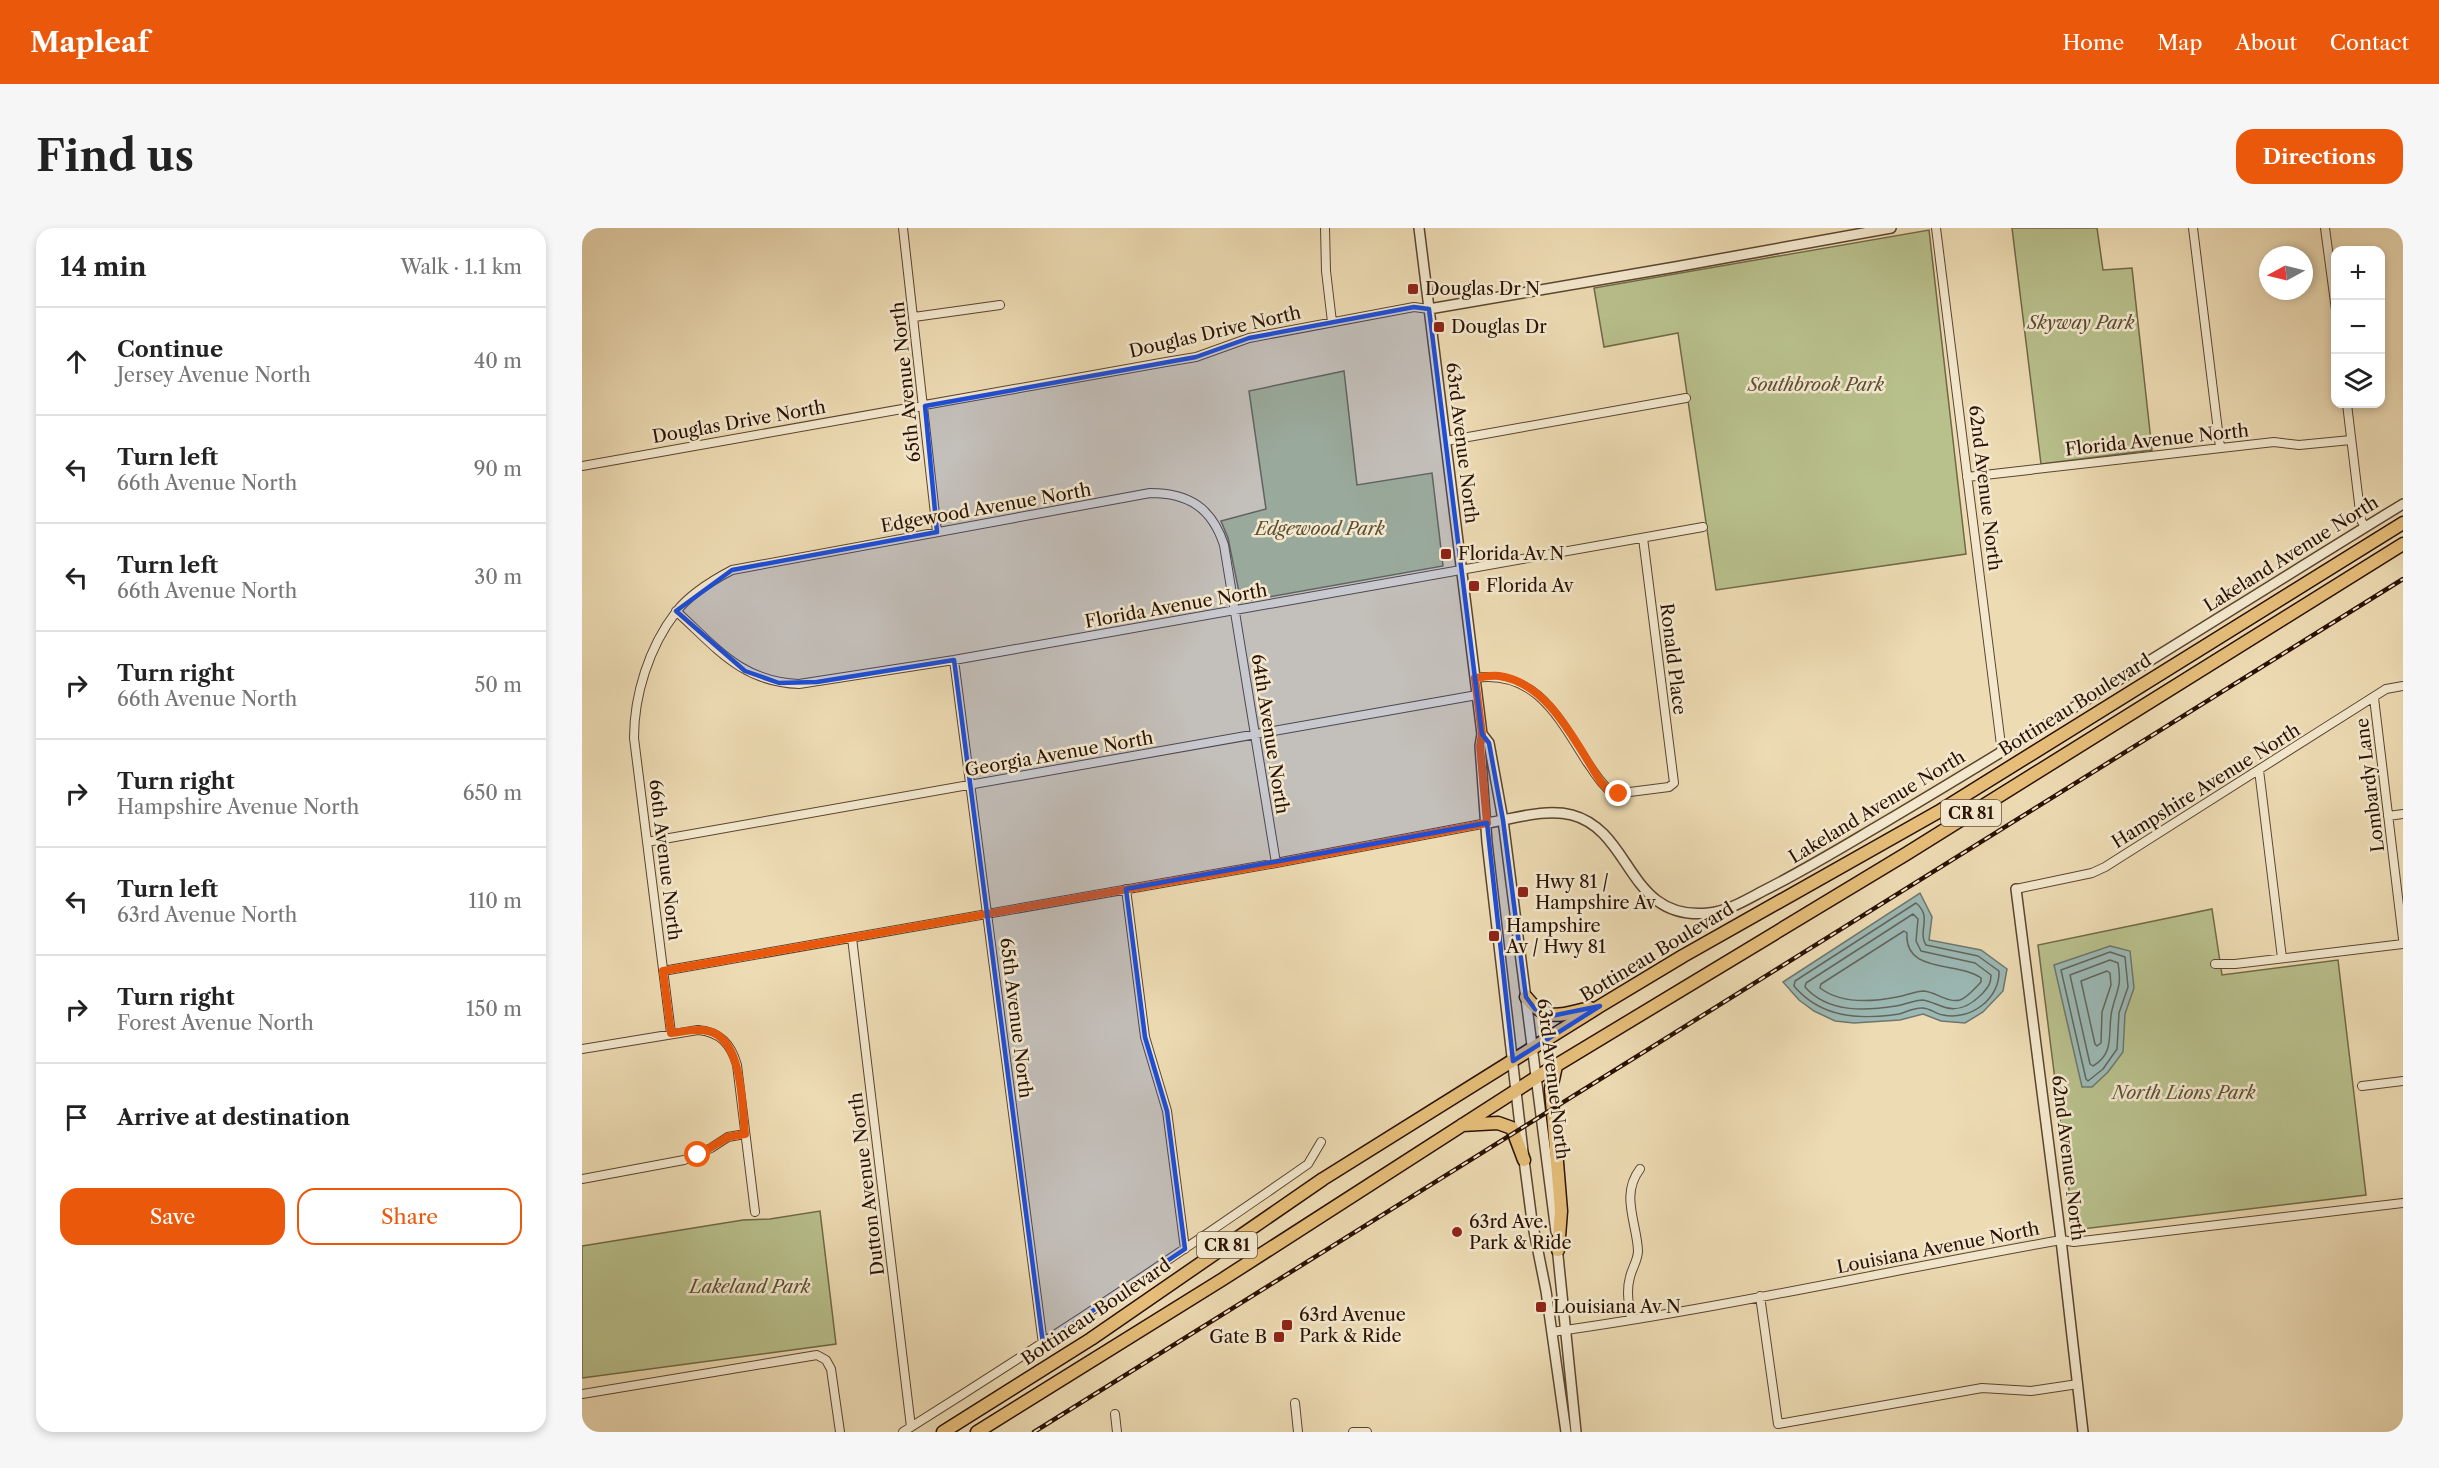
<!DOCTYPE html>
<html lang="en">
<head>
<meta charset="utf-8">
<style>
	:root { --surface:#fff; --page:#f6f6f6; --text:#222; --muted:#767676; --line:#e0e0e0; --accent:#ea580c }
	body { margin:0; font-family:"Libre Caslon Text",serif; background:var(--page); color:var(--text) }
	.controls { position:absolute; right:18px; top:18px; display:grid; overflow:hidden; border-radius:12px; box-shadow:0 3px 9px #0003 }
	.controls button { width:54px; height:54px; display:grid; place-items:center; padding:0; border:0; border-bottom:2px solid var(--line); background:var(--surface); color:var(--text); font:30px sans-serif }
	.compass { position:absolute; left:1677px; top:18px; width:54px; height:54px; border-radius:50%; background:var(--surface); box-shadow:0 3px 9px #0003; rotate:263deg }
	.stop { position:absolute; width:18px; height:18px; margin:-14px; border:4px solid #ea580c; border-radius:50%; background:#fff }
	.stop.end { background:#ea580c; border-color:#fff; box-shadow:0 2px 6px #0008 }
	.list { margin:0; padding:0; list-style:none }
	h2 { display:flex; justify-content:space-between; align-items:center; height:78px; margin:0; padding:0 24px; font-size:26px }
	h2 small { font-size:20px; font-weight:400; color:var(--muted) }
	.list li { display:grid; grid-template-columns:39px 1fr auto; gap:18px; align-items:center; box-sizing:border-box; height:108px; padding:0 24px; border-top:2px solid var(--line) }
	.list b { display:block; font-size:22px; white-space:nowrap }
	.list p { margin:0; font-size:20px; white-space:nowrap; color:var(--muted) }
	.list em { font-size:20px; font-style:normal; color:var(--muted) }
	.actions { display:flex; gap:12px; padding:18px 24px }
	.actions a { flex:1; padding:14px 0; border:2px solid var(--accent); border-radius:18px; text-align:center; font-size:21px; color:var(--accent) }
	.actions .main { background:var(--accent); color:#fff }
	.icon { flex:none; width:33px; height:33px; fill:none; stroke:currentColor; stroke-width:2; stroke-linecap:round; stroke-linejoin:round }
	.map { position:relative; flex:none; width:1821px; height:1204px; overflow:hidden; border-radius:18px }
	header { display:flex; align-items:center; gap:36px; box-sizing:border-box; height:84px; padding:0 30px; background:var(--accent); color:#fff }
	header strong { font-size:28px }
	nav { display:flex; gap:33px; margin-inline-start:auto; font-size:21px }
	.intro { display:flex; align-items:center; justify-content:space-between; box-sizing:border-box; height:144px; padding:0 36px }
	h1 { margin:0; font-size:42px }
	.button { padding:15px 27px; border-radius:18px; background:var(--accent); color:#fff; font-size:21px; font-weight:700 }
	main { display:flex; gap:36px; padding:0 36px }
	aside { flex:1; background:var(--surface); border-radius:18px; box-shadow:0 3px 9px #0003 }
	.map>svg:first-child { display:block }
</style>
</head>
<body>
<header>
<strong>Mapleaf</strong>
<nav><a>Home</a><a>Map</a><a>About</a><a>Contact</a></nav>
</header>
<div class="intro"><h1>Find us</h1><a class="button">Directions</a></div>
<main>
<aside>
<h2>14 min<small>Walk · 1.1 km</small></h2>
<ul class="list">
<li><svg class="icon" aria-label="ahead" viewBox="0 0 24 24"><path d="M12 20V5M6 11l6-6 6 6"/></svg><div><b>Continue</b><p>Jersey Avenue North</p></div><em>40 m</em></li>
<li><svg class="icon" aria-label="left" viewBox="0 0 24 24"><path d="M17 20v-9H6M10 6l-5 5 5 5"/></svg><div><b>Turn left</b><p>66th Avenue North</p></div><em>90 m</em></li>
<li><svg class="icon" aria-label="left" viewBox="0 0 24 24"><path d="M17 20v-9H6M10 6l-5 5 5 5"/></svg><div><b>Turn left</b><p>66th Avenue North</p></div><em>30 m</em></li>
<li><svg class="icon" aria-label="right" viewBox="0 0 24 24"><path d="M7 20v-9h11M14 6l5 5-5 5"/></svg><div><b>Turn right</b><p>66th Avenue North</p></div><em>50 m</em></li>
<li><svg class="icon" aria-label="right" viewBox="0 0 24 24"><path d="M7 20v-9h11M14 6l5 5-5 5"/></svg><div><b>Turn right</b><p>Hampshire Avenue North</p></div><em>650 m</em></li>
<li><svg class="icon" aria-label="left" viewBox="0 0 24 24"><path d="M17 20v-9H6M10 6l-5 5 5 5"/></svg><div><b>Turn left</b><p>63rd Avenue North</p></div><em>110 m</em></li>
<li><svg class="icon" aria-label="right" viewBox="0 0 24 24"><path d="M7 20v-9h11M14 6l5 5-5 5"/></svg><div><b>Turn right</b><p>Forest Avenue North</p></div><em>150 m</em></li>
<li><svg class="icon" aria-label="arrive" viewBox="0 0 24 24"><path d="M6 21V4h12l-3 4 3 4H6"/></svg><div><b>Arrive at destination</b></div></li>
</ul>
<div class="actions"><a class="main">Save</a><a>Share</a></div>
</aside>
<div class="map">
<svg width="1821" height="1204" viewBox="0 0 1821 1204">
	<rect width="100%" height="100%" fill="#eddbb3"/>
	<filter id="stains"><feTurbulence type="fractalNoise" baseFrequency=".00333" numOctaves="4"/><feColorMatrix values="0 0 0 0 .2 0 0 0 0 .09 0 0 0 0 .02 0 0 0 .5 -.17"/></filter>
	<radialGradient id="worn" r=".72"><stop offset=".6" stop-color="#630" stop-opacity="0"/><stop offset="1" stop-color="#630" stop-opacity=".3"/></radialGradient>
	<path fill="#b8c08c" stroke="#716848" stroke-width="1.5" d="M1430 0H1515L1521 42 1550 40 1570 222 1459 236Z
		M1347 2 1384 326 1134 362 1096 105 1022 119 1012 60Z
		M762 143 775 257 850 245 861 338 659 374 646 310 639 293 684 281 667 163Z
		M1630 681 1640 747 1756 732 1784 967 1492 1002 1456 717Z
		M238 983 254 1116 0 1150V1018L161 992 188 991Z"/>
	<path fill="#9bb9b5" stroke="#6e766e" stroke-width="1.5" d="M1338 665 1350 689 1347 712 1399 722 1425 741 1421 763 1401 784 1383 795 1359 793 1341 786 1318 792 1272 795 1253 793 1232 783 1217 772 1201 754Z
		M1528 718 1548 723 1552 760 1543 786 1541 824 1526 844 1510 859H1500L1472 737Z"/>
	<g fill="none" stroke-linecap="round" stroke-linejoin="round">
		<path stroke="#62655c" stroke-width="1.5" d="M1334 675C1351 689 1335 703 1344 717L1396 728 1417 743C1418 771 1388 793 1361 787 1353 786 1347 779 1339 780 1332 780 1324 784 1317 786 1277 792 1239 790 1212 758L1213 753Z
			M1331 686 1336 691 1334 713 1339 723 1393 735 1409 747C1409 756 1406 759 1400 766 1388 778 1375 785 1359 778 1353 776 1347 773 1341 772 1332 772 1323 777 1314 778 1283 783 1246 785 1223 759L1224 755Z
			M1322 703 1325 705C1322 746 1375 733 1399 750V754C1393 760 1386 769 1378 772 1365 775 1354 764 1342 763 1333 763 1324 768 1315 769 1290 774 1259 776 1238 760L1239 756Z
			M1528 724 1543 729 1546 759 1537 785 1535 821 1521 841 1506 853 1504 851 1479 742Z
			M1528 732 1536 735C1540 760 1535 760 1530 782 1525 803 1534 825 1511 838L1508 836 1488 747Z
			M1525 743 1528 745 1529 757 1520 784 1519 815 1515 818 1513 816 1499 753Z"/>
		<defs>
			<path id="minor" d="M321 0 355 304
				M743 0 744 43 750 94
				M1354 0 1420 525
				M1611 0 1638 219
				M1743 0 1754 82
				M332 89 418 77
				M1765 176 1779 292 1783 299
				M864 213 1104 170
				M0 238 584 134 614 129 667 110 832 79 847 81
				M1385 249 1692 214 1717 217 1769 212
				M94 383C134 419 159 454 217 456L372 432 1121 299
				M372 432 461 1116
				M893 450C953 441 977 490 1005 534 1013 545 1020 558 1032 566L1087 559 1092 555 1061 310
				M1792 470 1821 711
				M1677 542 1700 730
				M1806 588 1821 586
				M65 614 895 467
				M544 661 563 809 585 883 603 1021
				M1434 661 1510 645 1523 639 1804 461 1821 458
				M270 710 329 1199
				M1633 736H1653L1821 716
				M81 743 694 635 905 595
				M89 805 52 510C52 467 67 419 94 384 107 367 131 352 150 342L568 265C607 265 630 280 642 317L694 635
				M0 821 116 802C138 804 149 816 155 837L173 984
				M1780 858 1821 853
				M0 951 102 932 129 920 146 909 163 906
				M1178 1068 1196 1196 1400 1160 1449 1163 1496 1156
				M1049 1091C1047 1077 1044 1063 1048 1049 1050 1040 1056 1032 1056 1023 1055 995 1038 967 1058 941
				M970 1104C1141 1080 1310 1042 1479 1012L1492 1014 1821 975
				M0 1166 235 1127 244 1132 249 1141 258 1204
				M713 1175 716 1204
				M533 1186 535 1204
				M321 1204C458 1118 593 1029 726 936L739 914
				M771 1204H785"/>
			<path id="tertiary" d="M837 0 900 506 898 518 905 614 942 932 950 993 964 1063 984 1204
				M847 81 1093 39 1309 0
				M900 506 907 515 921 592 974 1004
				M905 595C931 591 963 580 990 587 1051 603 1045 694 1127 685 1146 683 1164 672 1181 663 1223 642 1262 618 1303 594 1477 491 1648 382 1821 276
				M1434 661 1479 1012 1501 1204
				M975 1018 994 1204"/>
			<path id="trunk" d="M944 769C965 796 980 786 1008 780
				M974 838 969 861 979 983 976 1022
				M880 897 916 895 930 900 942 932
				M361 1204 509 1111 741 951 1018 778 1101 728 1356 584 1821 295
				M395 1204 641 1051 955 849 1324 626 1821 316"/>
		</defs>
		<use href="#minor" stroke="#5b442f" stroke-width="10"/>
		<use href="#tertiary" stroke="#5b442f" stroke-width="12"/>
		<use href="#trunk" stroke="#2a1103" stroke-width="15"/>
		<use href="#minor" stroke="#f3e8ce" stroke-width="8"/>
		<use href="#tertiary" stroke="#f3e8ce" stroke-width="9"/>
		<use href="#trunk" stroke="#e6be7a" stroke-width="12"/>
		<defs>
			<path id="rail" d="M452 1204 1821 351"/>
		</defs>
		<use href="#rail" stroke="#2a1103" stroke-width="4.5"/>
		<use href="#rail" stroke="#f3e8ce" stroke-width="2" stroke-dasharray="7" stroke-linecap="butt"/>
	</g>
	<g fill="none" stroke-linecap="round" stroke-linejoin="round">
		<path stroke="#ea580c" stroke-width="8" d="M116 927 146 909 163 906C160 878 161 810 126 803 114 800 101 804 89 805L81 743 694 635 905 595 898 518 900 506 893 450C901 449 909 447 917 448 967 455 994 516 1019 554L1026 562 1037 566"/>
	</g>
	<path fill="#1d4ed8" fill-opacity="0.2" stroke="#1d4ed8" stroke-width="4.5" stroke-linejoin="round" d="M832 79 847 81 900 506 907 515 921 592 944 769 953 781 969 788 1018 778 931 833 905 595 544 661 563 809 585 883 603 1021 461 1116 372 432 235 454 197 455 163 443 94 383 150 342 355 304 343 178 614 129 667 110Z"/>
	<g fill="#8f2418" stroke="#f3e8ce" stroke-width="2">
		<rect x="825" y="55" width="12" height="12" rx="3"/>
		<rect x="851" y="93" width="12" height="12" rx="3"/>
		<rect x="858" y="320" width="12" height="12" rx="3"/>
		<rect x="886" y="352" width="12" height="12" rx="3"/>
		<rect x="935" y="658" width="12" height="12" rx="3"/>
		<rect x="906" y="702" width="12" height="12" rx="3"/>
		<circle cx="875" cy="1004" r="6"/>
		<rect x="953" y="1073" width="12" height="12" rx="3"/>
		<rect x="699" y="1091" width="12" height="12" rx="3"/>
		<rect x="691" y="1103" width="12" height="12" rx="3"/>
	</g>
	<g text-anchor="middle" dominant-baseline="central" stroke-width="5" stroke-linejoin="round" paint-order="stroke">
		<g fill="#f3e8ce" stroke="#665240" stroke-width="1.5">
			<rect x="1359" y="572" width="60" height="26" rx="4.5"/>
			<rect x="615" y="1004" width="60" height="26" rx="4.5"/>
		</g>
		<g font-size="16" font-weight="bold" fill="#2a1103">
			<text x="1389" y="585">CR 81</text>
			<text x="645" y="1017">CR 81</text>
		</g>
		<g font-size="18" fill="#2a1103" stroke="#f3e8ce" text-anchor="start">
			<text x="843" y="61">Douglas Dr N</text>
			<text x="869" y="99">Douglas Dr</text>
			<text x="876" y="326">Florida Av N</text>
			<text x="904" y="358">Florida Av</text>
			<text x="953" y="654">Hwy 81 /<tspan x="953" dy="21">Hampshire Av</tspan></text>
			<text x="924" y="698">Hampshire<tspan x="924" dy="21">Av / Hwy 81</tspan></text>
			<text x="887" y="994">63rd Ave.<tspan x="887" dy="21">Park &amp; Ride</tspan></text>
			<text x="971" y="1079">Louisiana Av N</text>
			<text x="717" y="1087">63rd Avenue<tspan x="717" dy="21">Park &amp; Ride</tspan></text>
			<text x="685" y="1109" text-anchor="end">Gate B</text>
		</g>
		<g font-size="18" font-style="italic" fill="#5c4e33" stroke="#f3e8ce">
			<text x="1499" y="95">Skyway Park</text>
			<text x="1234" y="157">Southbrook Park</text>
			<text x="738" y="301">Edgewood Park</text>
			<text x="1602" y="865">North Lions Park</text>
			<text x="168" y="1059">Lakeland Park</text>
		</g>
		<g font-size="18" fill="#2a1103" stroke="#f3e8ce">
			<text transform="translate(633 104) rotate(-13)">Douglas Drive North</text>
			<text transform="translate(324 154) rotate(-96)">65th Avenue North</text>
			<text transform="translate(157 194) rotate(-10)">Douglas Drive North</text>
			<text transform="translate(1575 212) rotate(-6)">Florida Avenue North</text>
			<text transform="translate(880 215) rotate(83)">63rd Avenue North</text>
			<text transform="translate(1403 260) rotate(83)">62nd Avenue North</text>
			<text transform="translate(404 280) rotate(-10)">Edgewood Avenue North</text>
			<text transform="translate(1709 326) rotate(-32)">Lakeland Avenue North</text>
			<text transform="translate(594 378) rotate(-10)">Florida Avenue North</text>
			<text transform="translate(1091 431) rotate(83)">Ronald Place</text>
			<text transform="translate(1493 477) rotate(-32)">Bottineau Boulevard</text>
			<text transform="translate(688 506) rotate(81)">64th Avenue North</text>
			<text transform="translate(477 526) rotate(-10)">Georgia Avenue North</text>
			<text transform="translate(1788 557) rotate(-97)">Lombardy Lane</text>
			<text transform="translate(1624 558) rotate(-32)">Hampshire Avenue North</text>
			<text transform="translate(1295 579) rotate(-31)">Lakeland Avenue North</text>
			<text transform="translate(83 632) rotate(83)">66th Avenue North</text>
			<text transform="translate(1075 724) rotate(-31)">Bottineau Boulevard</text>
			<text transform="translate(434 790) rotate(83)">65th Avenue North</text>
			<text transform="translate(971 851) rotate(83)">63rd Avenue North</text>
			<text transform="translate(1486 930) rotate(83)">62nd Avenue North</text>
			<text transform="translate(285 956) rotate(-97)">Dutton Avenue North</text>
			<text transform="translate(1356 1020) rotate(-11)">Louisiana Avenue North</text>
			<text transform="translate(514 1084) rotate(-34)">Bottineau Boulevard</text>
		</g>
	</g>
	<rect width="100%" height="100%" filter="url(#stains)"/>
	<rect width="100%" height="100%" fill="url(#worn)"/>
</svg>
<div class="controls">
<button>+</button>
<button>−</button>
<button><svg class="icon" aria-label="layers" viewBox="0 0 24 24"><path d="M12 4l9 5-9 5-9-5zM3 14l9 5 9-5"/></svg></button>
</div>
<svg class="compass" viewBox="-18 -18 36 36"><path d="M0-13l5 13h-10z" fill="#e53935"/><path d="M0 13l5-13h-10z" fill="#767676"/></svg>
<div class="stop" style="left:116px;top:927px"></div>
<div class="stop end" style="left:1037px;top:566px"></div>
</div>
</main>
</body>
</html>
